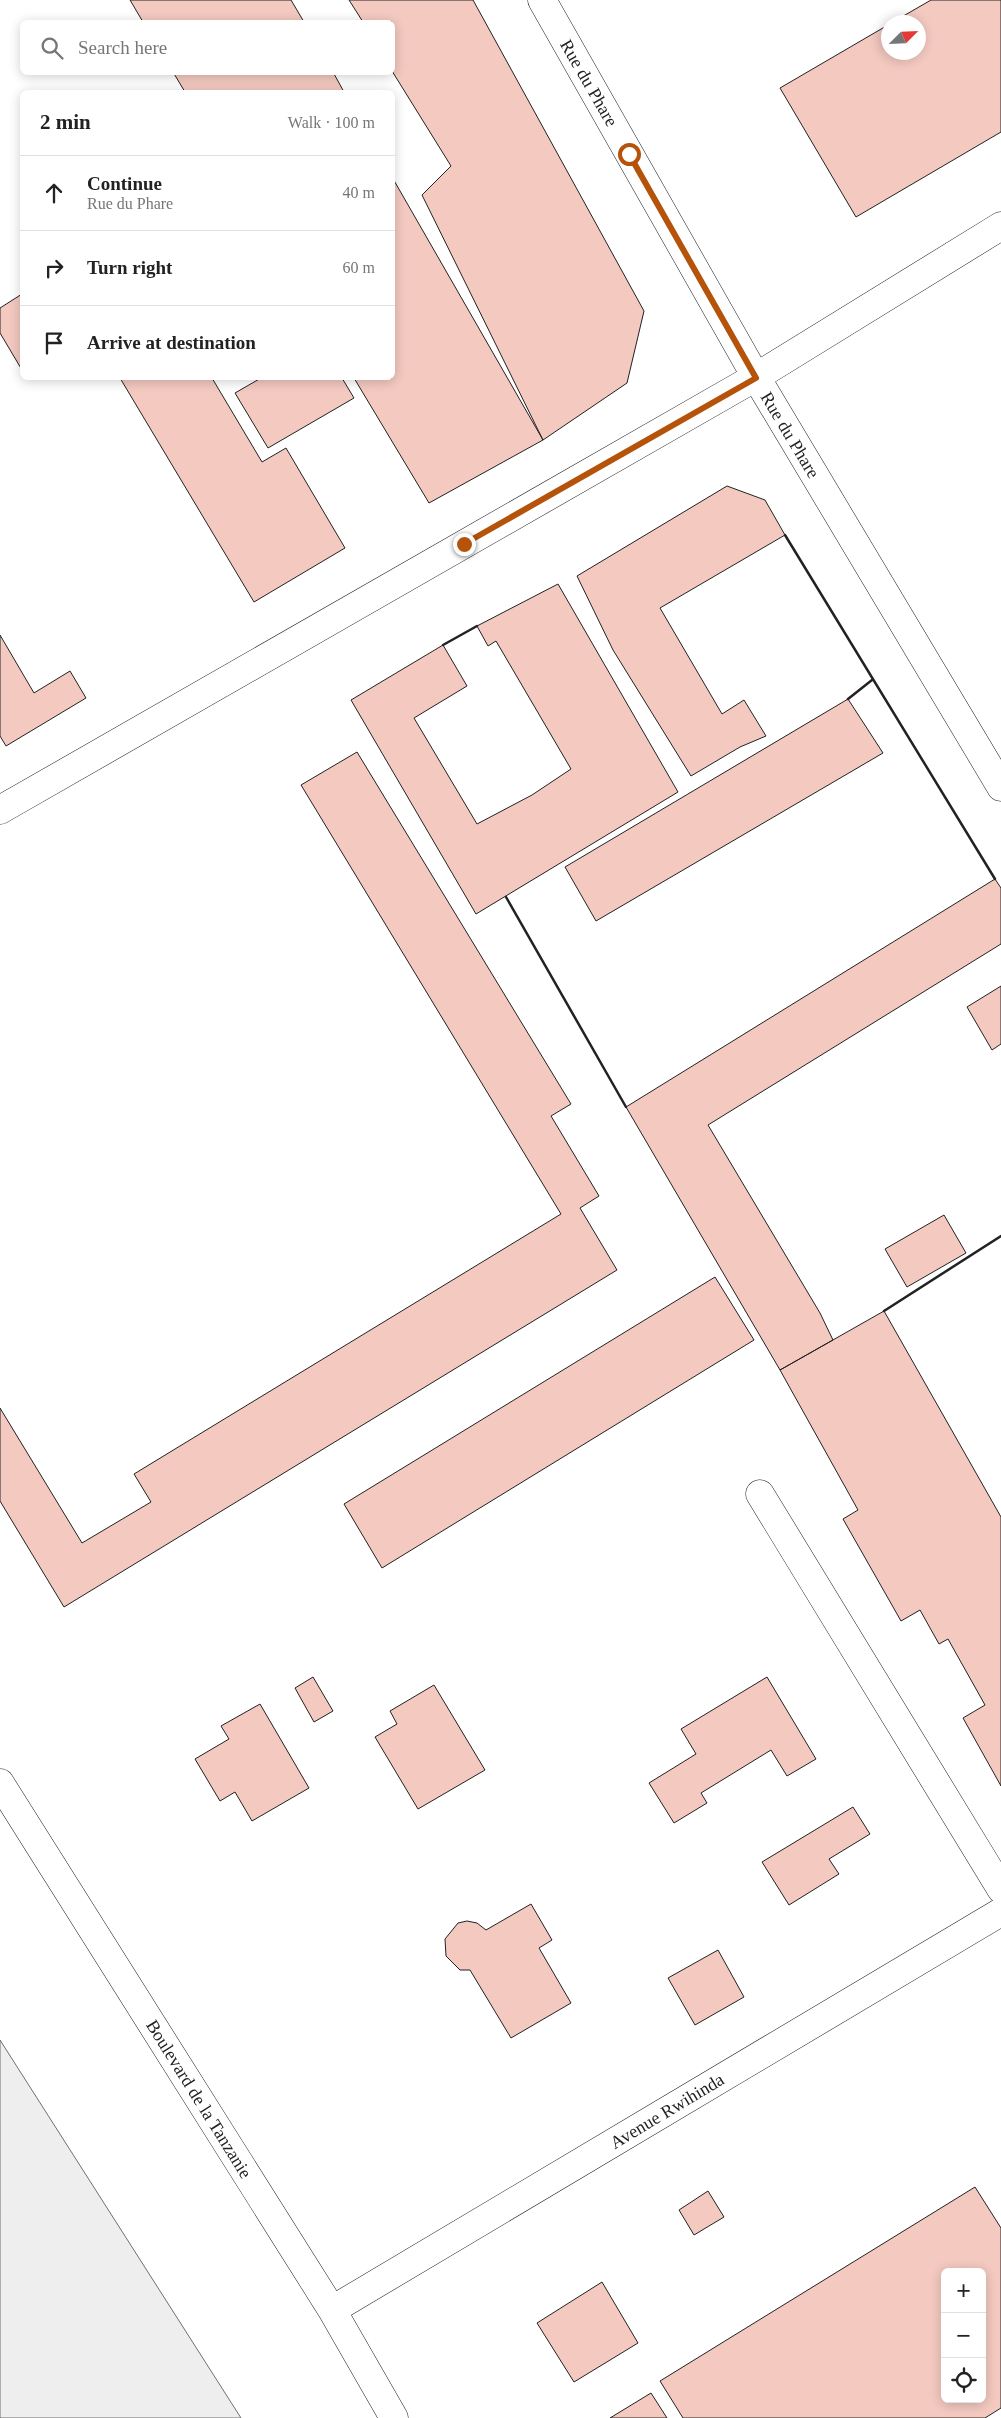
<!DOCTYPE html>
<html lang="en">
<head>
<meta charset="utf-8">
<style>
	:root { --surface:#fff; --page:#f2f2f2; --text:#222; --muted:#767676; --line:#e0e0e0 }
	body { margin:0; font-family:"Times New Roman",serif; background:var(--page); color:var(--text) }
	.controls { position:absolute; right:15px; bottom:15px; display:grid; overflow:hidden; border-radius:8px; box-shadow:0 2px 12px #0003 }
	.controls button { width:45px; height:45px; display:grid; place-items:center; padding:0; border:0; border-bottom:1px solid var(--line); background:var(--surface); color:var(--text); font:25px sans-serif }
	.compass { position:absolute; left:881px; top:15px; width:45px; height:45px; border-radius:50%; background:var(--surface); box-shadow:0 2px 12px #0003; rotate:66deg }
	.stop { position:absolute; width:15px; height:15px; margin:-11px; border:4px solid #b45309; border-radius:50%; background:#fff }
	.stop.end { background:#b45309; border-color:#fff; box-shadow:0 1px 5px #0008 }
	.list { margin:0; padding:0; list-style:none }
	h2 { display:flex; justify-content:space-between; align-items:center; height:65px; margin:0; padding:0 20px; font-size:21px }
	h2 small { font-size:16px; font-weight:400; color:var(--muted) }
	.list li { display:grid; grid-template-columns:32px 1fr auto; gap:15px; align-items:center; box-sizing:border-box; height:75px; padding:0 20px; border-top:1px solid var(--line) }
	.list b { display:block; font-size:19px; white-space:nowrap }
	.list p { margin:0; font-size:16px; white-space:nowrap; color:var(--muted) }
	.list em { font-size:16px; font-style:normal; color:var(--muted) }
	.icon { flex:none; width:28px; height:28px; fill:none; stroke:currentColor; stroke-width:2; stroke-linecap:round; stroke-linejoin:round }
	.map { position:relative; flex:none; width:1001px; height:2418px; overflow:hidden }
	.search { position:absolute; background:var(--surface); box-shadow:0 2px 12px #0003; left:20px; top:20px; width:375px; height:55px; display:flex; align-items:center; gap:12px; box-sizing:border-box; padding:0 18px; border-radius:8px; color:var(--muted); font-size:19px }
	.panel { position:absolute; background:var(--surface); box-shadow:0 2px 12px #0003; left:20px; top:90px; width:375px; height:290px; border-radius:8px }
	.map>svg:first-child { display:block }
</style>
</head>
<body>
<div class="map">
<svg width="1001" height="2418" viewBox="0 0 1001 2418">
	<rect width="100%" height="100%" fill="#fff"/>
	<path fill="#eee" stroke="#6f6f6f" d="M0 2040 241 2418H0Z"/>
	<path fill="#f3c9c0" stroke="#222" fill-rule="evenodd" d="M130 0H291L304 22H143Z
		M349 0H473L644 311 627 383 543 440 422 195 451 166 392 71V22H363Z
		M931 0H1001V132L856 217 780 88 888 25V52H918V22H893Z
		M173 72H333L344 92H185Z
		M392 177 543 440 429 503 354 378H392Z
		M22 294V370L0 333V308Z
		M120 378H212L262 462 286 448 345 548 254 602Z
		M261 378H342L354 398 268 448 235 393Z
		M727 486 765 500 785 535 660 608 722 714 744 700 766 736 740 747 691 776 613 650 577 576Z
		M558 584 678 792 476 914 351 700 443 645 467 686 414 718 477 824 532 795 571 769 496 641 488 646 477 626Z
		M0 635 34 693 70 671 86 698 6 746 0 736Z
		M848 699 883 753 596 921 565 867Z
		M357 752 571 1104 551 1116 599 1196 580 1208 617 1270 64 1607 0 1501V1408L82 1543 151 1502 134 1474 561 1214 301 785Z
		M995 879 1001 888V944L708 1125 820 1313 833 1340 780 1370 626 1107Z
		M1001 986V1044L992 1050 967 1007Z
		M944 1215 966 1253 907 1287 885 1249Z
		M715 1277 754 1340 382 1568 344 1504Z
		M884 1311 1001 1517V1786L963 1718 985 1705 948 1639 939 1644 920 1610 901 1621 843 1519 858 1510 780 1370Z
		M313 1677 333 1711 314 1722 295 1688Z
		M767 1677 816 1759 787 1776 771 1750 701 1793 707 1803 674 1823 649 1783 696 1754 681 1729Z
		M434 1685 485 1770 418 1809 375 1737 397 1724 390 1711Z
		M260 1704 309 1788 252 1821 235 1792 220 1801 195 1759 229 1739 221 1726Z
		M853 1807 870 1834 829 1859 839 1874 789 1905 762 1862Z
		M531 1904 552 1940 539 1948 571 2003 511 2038 470 1970H460L446 1956 445 1939 458 1923 467 1921 477 1923 486 1930Z
		M718 1950 744 1997 695 2025 668 1978Z
		M975 2187 1001 2228V2408L985 2418H683L660 2381ZM945 2272H982V2399H945Z
		M708 2191 724 2217 694 2235 679 2210Z
		M602 2282 638 2343 574 2382 537 2323Z
		M651 2393 667 2418H610Z"/>
	<g fill="none" stroke-linecap="round" stroke-linejoin="round">
		<defs>
			<path id="minor" d="M542 0 756 377 1001 787
				M0 810 756 377 1001 226
				M760 1494 1001 1889
				M0 1783 332 2310 394 2418
				M332 2310 1001 1912"/>
		</defs>
		<use href="#minor" stroke="#222" stroke-width="29"/>
		<use href="#minor" stroke="#fff" stroke-width="28"/>
		<path stroke="#222" stroke-width="2.5" d="M785 535 995 879
			M443 645 477 626
			M848 699 872 680
			M506 897 626 1107
			M884 1311 1001 1236"/>
	</g>
	<g fill="none" stroke-linecap="round" stroke-linejoin="round">
		<path stroke="#b45309" stroke-width="6" d="M464 544 756 378 629 154"/>
	</g>
	<g text-anchor="middle" dominant-baseline="central" stroke-width="4" stroke-linejoin="round" paint-order="stroke">
		<g font-size="18" fill="#222" stroke="#fff">
			<text transform="translate(589 83) rotate(60)">Rue du Phare</text>
			<text transform="translate(790 435) rotate(59)">Rue du Phare</text>
			<text transform="translate(199 2099) rotate(58)">Boulevard de la Tanzanie</text>
			<text transform="translate(667 2111) rotate(-31)">Avenue Rwihinda</text>
		</g>
	</g>
</svg>
<div class="controls">
<button>+</button>
<button>−</button>
<button><svg class="icon" aria-label="locate" viewBox="0 0 24 24"><circle cx="12" cy="12" r="6"/><path d="M12 2v4M12 18v4M2 12h4M18 12h4"/></svg></button>
</div>
<svg class="compass" viewBox="-18 -18 36 36"><path d="M0-13l5 13h-10z" fill="#e53935"/><path d="M0 13l5-13h-10z" fill="#767676"/></svg>
<div class="stop" style="left:629px;top:154px"></div>
<div class="stop end" style="left:464px;top:544px"></div>
<div class="search"><svg class="icon" aria-label="search" viewBox="0 0 24 24"><circle cx="10" cy="10" r="6"/><path d="M15 15l6 6"/></svg>Search here</div>
<section class="panel">
<h2>2 min<small>Walk · 100 m</small></h2>
<ul class="list">
<li><svg class="icon" aria-label="ahead" viewBox="0 0 24 24"><path d="M12 20V5M6 11l6-6 6 6"/></svg><div><b>Continue</b><p>Rue du Phare</p></div><em>40 m</em></li>
<li><svg class="icon" aria-label="right" viewBox="0 0 24 24"><path d="M7 20v-9h11M14 6l5 5-5 5"/></svg><div><b>Turn right</b></div><em>60 m</em></li>
<li><svg class="icon" aria-label="arrive" viewBox="0 0 24 24"><path d="M6 21V4h12l-3 4 3 4H6"/></svg><div><b>Arrive at destination</b></div></li>
</ul>
</section>
</div>
</body>
</html>
